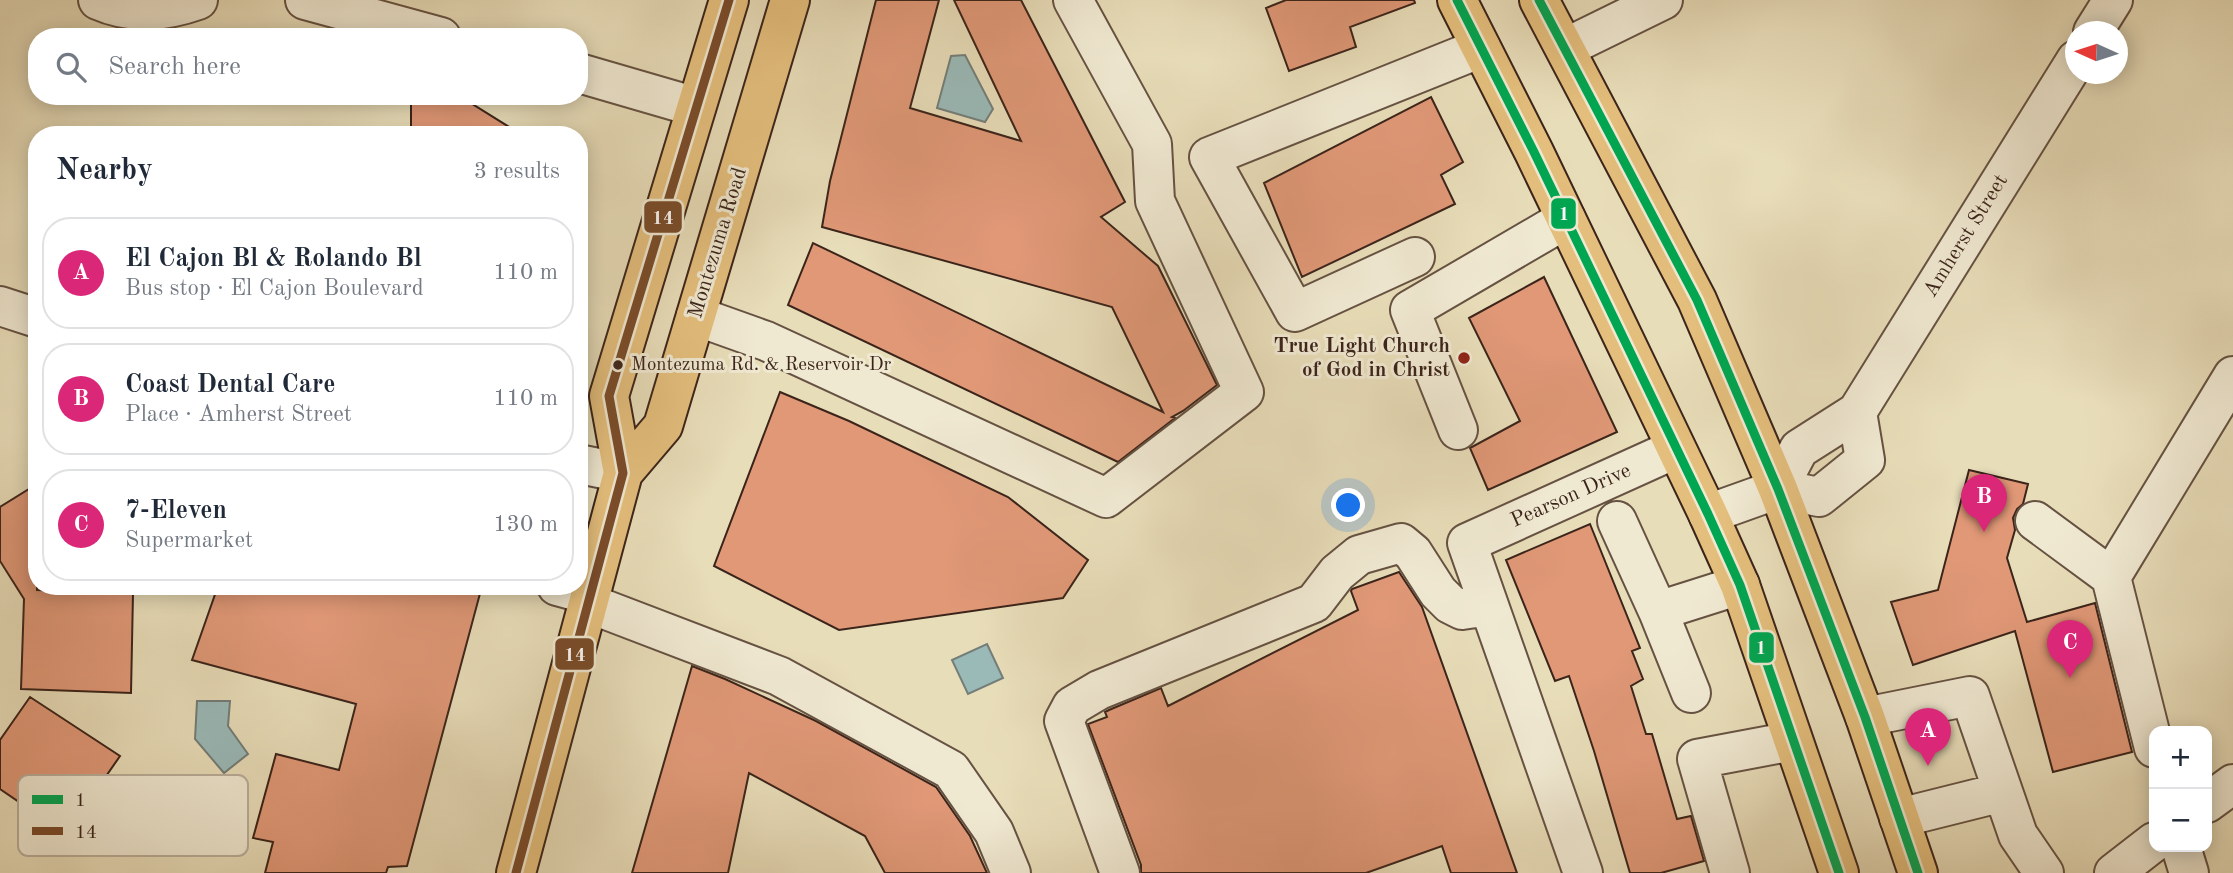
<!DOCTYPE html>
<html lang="en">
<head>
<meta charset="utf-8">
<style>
	:root { --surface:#fff; --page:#f2f2f3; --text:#1f2937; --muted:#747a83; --line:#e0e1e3; --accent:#db2777 }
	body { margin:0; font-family:"Old Standard TT",serif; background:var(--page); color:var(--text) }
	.controls { position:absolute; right:21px; bottom:21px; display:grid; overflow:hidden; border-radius:14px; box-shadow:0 4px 18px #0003 }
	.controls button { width:63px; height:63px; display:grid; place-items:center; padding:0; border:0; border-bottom:2px solid var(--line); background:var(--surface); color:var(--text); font:35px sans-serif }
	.compass { position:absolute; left:2065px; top:21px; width:63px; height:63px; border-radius:50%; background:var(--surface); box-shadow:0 4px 18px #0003; rotate:273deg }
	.you { position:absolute; left:1349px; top:506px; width:24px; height:24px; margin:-18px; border:5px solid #fff; border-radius:50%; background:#1a73e8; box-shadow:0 0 0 10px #1a73e833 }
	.badge { display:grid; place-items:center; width:46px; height:46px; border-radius:50%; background:var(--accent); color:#fff; font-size:23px; font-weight:700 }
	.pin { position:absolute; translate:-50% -58px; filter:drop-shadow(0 2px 4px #0008) }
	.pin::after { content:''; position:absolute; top:37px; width:24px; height:21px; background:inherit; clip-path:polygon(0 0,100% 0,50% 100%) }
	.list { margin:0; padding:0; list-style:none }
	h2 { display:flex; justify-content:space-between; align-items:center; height:91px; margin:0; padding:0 28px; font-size:30px }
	h2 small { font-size:23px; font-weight:400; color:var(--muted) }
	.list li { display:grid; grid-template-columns:46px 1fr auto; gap:21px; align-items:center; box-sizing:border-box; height:112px; margin:0 14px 14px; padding:0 14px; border:2px solid var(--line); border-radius:28px }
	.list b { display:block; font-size:26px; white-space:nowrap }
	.list p { margin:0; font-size:23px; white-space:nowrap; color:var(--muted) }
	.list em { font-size:23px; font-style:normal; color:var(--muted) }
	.icon { flex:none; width:38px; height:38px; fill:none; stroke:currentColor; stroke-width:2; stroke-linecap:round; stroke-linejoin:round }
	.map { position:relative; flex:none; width:2233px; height:873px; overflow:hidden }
	.search { position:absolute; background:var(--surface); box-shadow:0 4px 18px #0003; left:28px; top:28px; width:560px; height:77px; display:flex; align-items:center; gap:18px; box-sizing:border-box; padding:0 24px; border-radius:28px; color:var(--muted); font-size:26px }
	.panel { position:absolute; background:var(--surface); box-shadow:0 4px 18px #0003; left:28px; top:126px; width:560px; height:469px; border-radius:28px }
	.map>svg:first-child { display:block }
</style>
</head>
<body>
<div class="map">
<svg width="2233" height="873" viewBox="0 0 2233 873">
	<rect width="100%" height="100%" fill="#e8ddb9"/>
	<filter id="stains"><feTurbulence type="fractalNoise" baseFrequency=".00286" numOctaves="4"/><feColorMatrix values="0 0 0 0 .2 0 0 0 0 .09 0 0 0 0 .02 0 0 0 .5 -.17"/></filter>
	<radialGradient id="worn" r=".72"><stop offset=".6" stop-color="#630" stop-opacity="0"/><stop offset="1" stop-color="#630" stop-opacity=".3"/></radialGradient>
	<path fill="#9abab8" stroke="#747e79" stroke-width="2" d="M965 55 993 109 985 122 937 108 951 56Z
		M987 644 1003 678 968 694 952 660Z
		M197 701H230L228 726 248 754 224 773 195 739Z"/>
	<path fill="#e09877" stroke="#3b241a" stroke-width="2" d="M876 0H939L910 108 1021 141 954 0H1021L1125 202 1101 217 1158 266 1217 385 1183 411 1172 417 1175 418 1118 462 788 305 813 243 1163 412 1112 307 822 227 830 181Z
		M1286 0H1414L1415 3 1350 27 1356 47 1289 71 1266 8Z
		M411 96 461 97 522 135H411Z
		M1431 97 1463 162 1441 175 1455 204 1302 277 1264 183Z
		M1544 277 1617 432 1488 490 1470 448 1520 421 1469 318Z
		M780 392 849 421 1008 497 1088 560 1063 598 839 630 714 566Z
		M1969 470 2028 484 2023 504 2017 509 2013 518 2015 530 2007 558 2027 622 2095 603 2132 752 2053 772 2015 631 1913 665 1891 602 1938 590Z
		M37 484V590L133 593 131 693 21 689 24 599 0 561V507Z
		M1590 524 1640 648 1632 651 1643 679 1631 686 1646 734H1652L1677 819 1691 816 1704 861 1661 873H1630L1594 751 1569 676 1555 681 1506 560Z
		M1399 572 1422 607 1517 873H1451L1442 846 1366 873H1141V865L1088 724 1107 717 1105 712 1109 710 1161 688 1168 706 1358 610 1351 591 1352 589Z
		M218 586H482L407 866 388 867 386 873H265L273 842 253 838 276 754 339 770 356 704 192 660Z
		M692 666 725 679 816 721 936 787 970 836 987 873H885L865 836 749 773 728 873H632Z
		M30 697 120 756 66 834 0 789V740Z"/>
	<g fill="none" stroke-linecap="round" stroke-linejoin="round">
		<defs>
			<path id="minor" d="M98 0C132 15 164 12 198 0
				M305 0 441 37
				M2093 32 2113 0
				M1565 48 1663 0
				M579 73 696 107
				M1415 257 1295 312 1209 157 1481 48
				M0 306 37 318
				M696 316 766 341 1106 498 1244 392 1155 201 1152 144 1073 0
				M1458 430 1410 310 1566 219
				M579 464 623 473
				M1778 489 1799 449 1857 412 2076 60
				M1708 514 1778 489 1819 497 1865 460 1857 412
				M1617 521 1658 611 1691 693
				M2035 521 2111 577
				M557 586 590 595
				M588 603 779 676 951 770 994 832 1011 873
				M1658 611 1740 585
				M1865 717 1970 696 2018 835 2044 873
				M2154 748 2111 577 2233 376
				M2207 803 2233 784
				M1899 818 2003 792
				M2181 847 2189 873
				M1120 873 1064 721 1072 706 1099 690 1314 603 1337 573 1359 555 1401 543 1413 553 1438 592 1450 604 1462 610 1489 606
				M1583 873 1467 543 1675 449
				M1730 873 1697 759 1793 741
				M2114 873 2154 842"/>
			<path id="major" d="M1457 0 1534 152 1708 514 1740 585 1839 873
				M1539 0 1697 300 1778 489 1865 717 1918 873
				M623 473 663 426 790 0
				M516 873 623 473 609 396 729 0"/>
		</defs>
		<use href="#minor" stroke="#665242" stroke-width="42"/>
		<use href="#major" stroke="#3b241a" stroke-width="42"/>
		<use href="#minor" stroke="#f0e9d2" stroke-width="38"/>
		<use href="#major" stroke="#e4be7c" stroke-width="38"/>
		<defs>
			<path id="bus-1" d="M1457 0 1534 152 1708 514 1740 585 1839 873
				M1539 0 1697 300 1778 489 1865 717 1918 873"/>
			<path id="bus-2" d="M516 873 623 473 609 396 729 0"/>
		</defs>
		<use href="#bus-1" stroke="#f0e9d2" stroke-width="14"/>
		<use href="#bus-2" stroke="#f0e9d2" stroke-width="14"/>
		<use href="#bus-1" stroke="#00a651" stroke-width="9"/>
		<use href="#bus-2" stroke="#7a4b2a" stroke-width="9"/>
	</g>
	<circle fill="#8f2418" stroke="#f0e9d2" stroke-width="2.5" cx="1464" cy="358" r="7"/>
	<circle fill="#3b241a" stroke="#f0e9d2" stroke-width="2.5" cx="618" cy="365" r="6"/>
	<g text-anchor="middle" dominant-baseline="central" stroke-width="6" stroke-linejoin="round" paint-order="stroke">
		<g font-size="19" fill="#3b241a" stroke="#f0e9d2" text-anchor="start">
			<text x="631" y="365">Montezuma Rd. &amp; Reservoir Dr</text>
		</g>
		<g font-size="21" fill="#3b241a" stroke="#f0e9d2">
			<text transform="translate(1966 236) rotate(-58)">Amherst Street</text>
			<text transform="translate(718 243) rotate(-73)">Montezuma Road</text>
			<text transform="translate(1571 496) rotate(-24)">Pearson Drive</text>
		</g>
		<g font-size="21" font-weight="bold" fill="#3b241a" stroke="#f0e9d2" text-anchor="end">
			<text x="1450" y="346">True Light Church<tspan x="1450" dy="24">of God in Christ</tspan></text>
		</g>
	</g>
	<rect x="18" y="775" width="230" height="81" rx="10" fill="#f0e9d2" stroke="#baae9b" stroke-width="2"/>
	<rect x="32" y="795" width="31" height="9" fill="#00a651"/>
	<rect x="32" y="827" width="31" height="8" fill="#7a4b2a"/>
	<g font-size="19" fill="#3b241a">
		<text x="75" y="806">1</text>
		<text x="75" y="838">14</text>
	</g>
	<g stroke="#f0e9d2" stroke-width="2.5">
		<rect x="1550" y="197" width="27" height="33" rx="7" fill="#00a651"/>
		<rect x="643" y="200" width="40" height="34" rx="7" fill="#7a4b2a"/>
		<rect x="1748" y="631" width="27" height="33" rx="7" fill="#00a651"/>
		<rect x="554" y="637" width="41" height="34" rx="7" fill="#7a4b2a"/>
	</g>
	<g font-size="19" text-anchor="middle" font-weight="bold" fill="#fff">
		<text x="1564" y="220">1</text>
		<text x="663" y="224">14</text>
		<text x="1761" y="654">1</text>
		<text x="575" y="661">14</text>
	</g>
	<rect width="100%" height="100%" filter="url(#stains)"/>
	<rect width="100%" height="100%" fill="url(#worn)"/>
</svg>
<div class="controls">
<button>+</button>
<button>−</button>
</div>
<svg class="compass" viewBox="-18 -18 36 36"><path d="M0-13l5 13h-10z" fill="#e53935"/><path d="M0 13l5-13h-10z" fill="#747a83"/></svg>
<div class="you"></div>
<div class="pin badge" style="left:1928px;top:766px">A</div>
<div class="pin badge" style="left:1984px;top:532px">B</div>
<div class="pin badge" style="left:2070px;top:678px">C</div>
<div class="search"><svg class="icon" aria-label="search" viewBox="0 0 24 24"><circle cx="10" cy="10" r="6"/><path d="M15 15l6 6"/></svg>Search here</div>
<section class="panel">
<h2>Nearby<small>3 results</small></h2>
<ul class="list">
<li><span class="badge">A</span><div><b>El Cajon Bl &amp; Rolando Bl</b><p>Bus stop · El Cajon Boulevard</p></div><em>110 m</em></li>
<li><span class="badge">B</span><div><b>Coast Dental Care</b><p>Place · Amherst Street</p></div><em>110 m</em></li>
<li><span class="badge">C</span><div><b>7-Eleven</b><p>Supermarket</p></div><em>130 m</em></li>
</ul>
</section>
</div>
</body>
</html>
